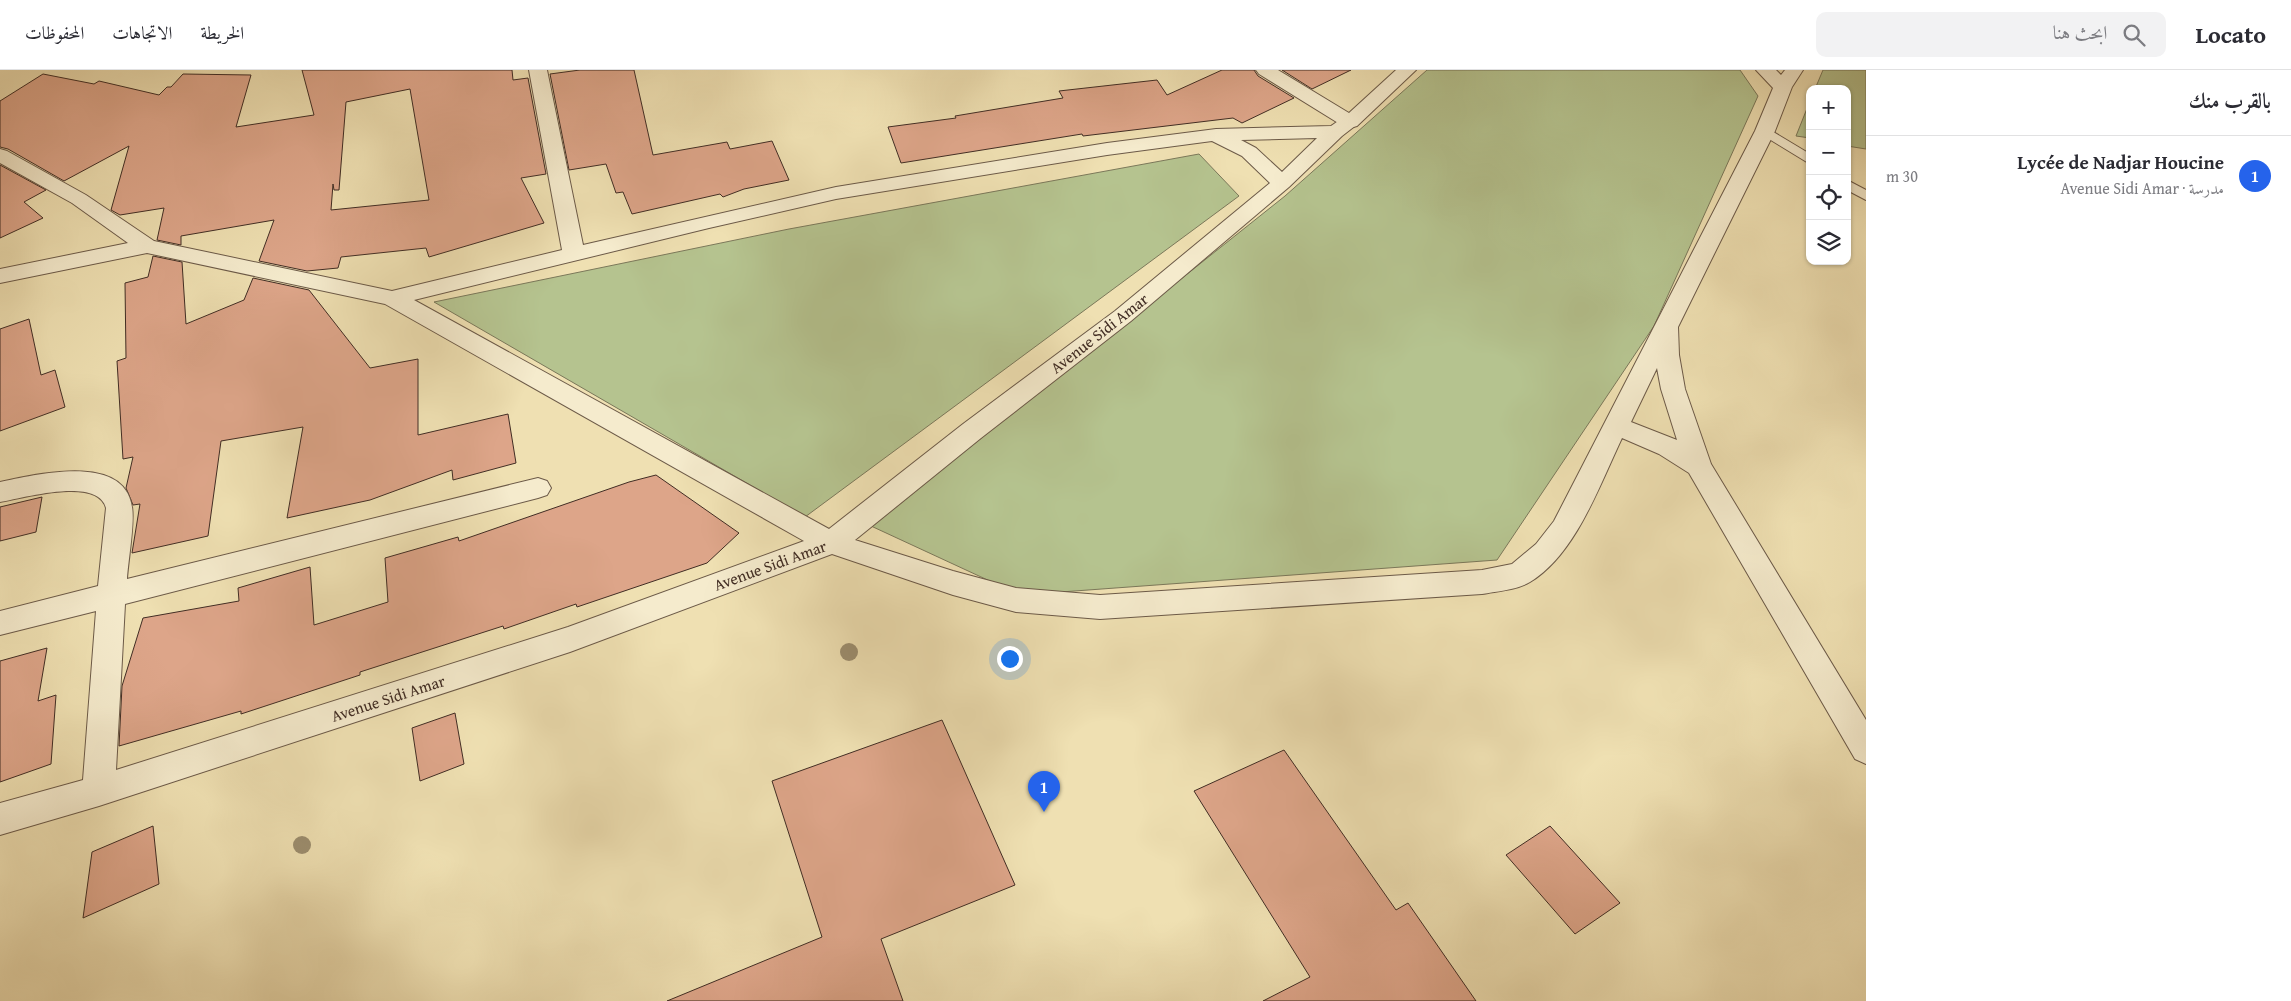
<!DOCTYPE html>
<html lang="ar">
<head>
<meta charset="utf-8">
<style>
	:root { --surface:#fff; --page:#f2f2f3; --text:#2b2b33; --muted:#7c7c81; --line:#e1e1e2; --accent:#2563eb }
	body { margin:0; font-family:"Gentium Book Plus",Amiri,serif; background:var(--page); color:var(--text); direction:rtl }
	.controls { position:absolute; right:15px; top:15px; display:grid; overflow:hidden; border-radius:10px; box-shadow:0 1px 4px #0004 }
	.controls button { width:45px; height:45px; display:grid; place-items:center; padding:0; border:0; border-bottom:1px solid var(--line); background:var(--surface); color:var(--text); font:25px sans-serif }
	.you { position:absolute; left:1009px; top:588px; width:18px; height:18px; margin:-12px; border:4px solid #fff; border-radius:50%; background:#1a73e8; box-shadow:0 0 0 8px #1a73e833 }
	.badge { display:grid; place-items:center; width:32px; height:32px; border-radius:50%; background:var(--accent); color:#fff; font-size:16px; font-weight:700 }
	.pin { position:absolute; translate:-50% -41px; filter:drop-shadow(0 1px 2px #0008) }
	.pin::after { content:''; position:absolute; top:26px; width:18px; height:15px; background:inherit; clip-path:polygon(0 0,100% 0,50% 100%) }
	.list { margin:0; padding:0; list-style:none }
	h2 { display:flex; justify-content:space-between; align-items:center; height:65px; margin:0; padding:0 20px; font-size:21px }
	h2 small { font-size:16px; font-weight:400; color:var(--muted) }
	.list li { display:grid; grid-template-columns:32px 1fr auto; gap:15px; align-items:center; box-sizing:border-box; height:80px; padding:0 20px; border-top:1px solid var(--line) }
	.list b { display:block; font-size:19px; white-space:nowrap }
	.list p { margin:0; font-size:16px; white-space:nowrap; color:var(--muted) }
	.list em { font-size:16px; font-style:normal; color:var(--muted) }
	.icon { flex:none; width:28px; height:28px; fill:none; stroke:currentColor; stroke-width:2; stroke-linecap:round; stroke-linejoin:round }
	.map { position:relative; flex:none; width:1866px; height:931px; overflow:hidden; direction:ltr }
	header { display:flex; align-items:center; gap:30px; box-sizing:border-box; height:70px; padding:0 25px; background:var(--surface); border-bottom:1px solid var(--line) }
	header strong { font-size:24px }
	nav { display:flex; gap:28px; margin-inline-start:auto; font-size:18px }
	.search { width:350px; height:45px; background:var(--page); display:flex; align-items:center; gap:12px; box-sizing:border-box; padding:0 18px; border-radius:10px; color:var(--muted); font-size:19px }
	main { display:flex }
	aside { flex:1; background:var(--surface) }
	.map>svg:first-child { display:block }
</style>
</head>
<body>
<header>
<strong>Locato</strong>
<div class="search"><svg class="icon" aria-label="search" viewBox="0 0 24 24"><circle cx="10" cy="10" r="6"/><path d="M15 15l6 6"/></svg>ابحث هنا</div>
<nav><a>الخريطة</a><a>الاتجاهات</a><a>المحفوظات</a></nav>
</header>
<main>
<aside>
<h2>بالقرب منك<small></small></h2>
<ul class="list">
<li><span class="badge">1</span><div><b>Lycée de Nadjar Houcine</b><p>مدرسة · Avenue Sidi Amar</p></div><em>30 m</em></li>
</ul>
</aside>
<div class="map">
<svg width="1866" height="931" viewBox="0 0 1866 931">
	<rect width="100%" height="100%" fill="#efe0b2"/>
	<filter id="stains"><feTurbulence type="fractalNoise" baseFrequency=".004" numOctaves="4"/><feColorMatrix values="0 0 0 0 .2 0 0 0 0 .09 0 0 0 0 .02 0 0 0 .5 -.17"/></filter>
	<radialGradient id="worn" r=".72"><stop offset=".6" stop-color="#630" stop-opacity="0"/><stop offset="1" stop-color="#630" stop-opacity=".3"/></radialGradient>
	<path fill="#b5c38f" stroke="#7b785a" d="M1427 0H1740L1758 26 1654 256 1497 490 1020 525 871 456 1285 126Z
		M1823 0H1866V79L1847 76V19H1815Z
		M1810 31V68L1796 66Z
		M1199 84 1239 126 805 447 434 232 789 159Z"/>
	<path fill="#dda589" stroke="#412d24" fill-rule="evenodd" d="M302 0H512L513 10 528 8 546 104 521 108 544 153 429 187 426 178 341 187 338 198 307 201 259 191 274 150 181 166V175L157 170 164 138 120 145 111 140 129 76 64 111 8 79 0 77V31L43 4 94 14 99 11 159 25 167 17H171L183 4 251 5 236 57 314 45ZM410 19 429 130 331 140 333 114 334 120H339L346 32Z
		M580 0H634L653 85 727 72 730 79 772 71 789 110 744 119 723 127 720 124 632 144 623 122 616 123 606 94 569 100 550 4Z
		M1222 0H1254L1258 6 1294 28 1242 53 1233 48 1083 66 1082 64 901 93 888 57 956 48 955 46 1063 28 1059 21 1157 10 1167 25Z
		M1282 0H1351L1312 19Z
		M0 95 46 120 24 132 43 148 0 168Z
		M153 186 182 192 186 254 244 230 253 208 309 220 370 298 418 289V365L508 344 516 393 453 410 452 400 370 430 287 448 303 357 221 371 208 466 132 483 140 434 133 435 126 418 133 387 123 389 117 291 126 288 125 213 148 207Z
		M29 249 41 305 55 300 65 337 0 361V259Z
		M656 405 739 463 707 493 577 537 576 534 504 559 503 556 360 602V605L241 644V641L119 676 122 616 143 548 239 531 238 518 310 497 314 555 388 532 385 488 458 467 459 471 629 412Z
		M42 427 36 462 0 471V437Z
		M47 578 38 631 56 625 51 694 0 712V591Z
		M455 643 464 694 420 711 412 658Z
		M942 650 1015 815 881 869 903 931H667L822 867 772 711Z
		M1284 680 1396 840 1408 833 1476 931H1263L1310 907 1194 721Z
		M153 756 159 814 83 848 92 782Z
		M1550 756 1620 833 1575 864 1506 785Z"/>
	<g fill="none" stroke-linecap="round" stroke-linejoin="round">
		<defs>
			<path id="service" d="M1765 57 1810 84V94L1761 64 1759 61Z
				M1847 110 1866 120V130L1847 120Z"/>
			<path id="minor" d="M529 0H547L583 175 836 117 1107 73 1216 59 1331 56C1340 50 1346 45 1357 48L1360 52 1342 66 1289 117 1131 251 981 368 855 470 953 501 1016 518 1100 525 1482 500 1512 494 1536 474 1554 451 1755 61 1773 18 1756 0H1776L1781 5 1785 0H1803L1792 17 1775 61 1678 257 1679 285 1685 319 1711 394 1866 650V694L1855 689 1689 403 1659 384 1622 368C1600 414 1576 484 1530 512 1517 520 1497 521 1482 524L1100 549 1016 542 953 525 832 484 570 582 99 736 0 765V733L83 710 96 541 0 565V541L98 516 106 438C98 406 23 428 0 432V412C35 405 124 382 132 437 135 453 128 491 127 509L538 408 547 411 551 418 547 425 538 428 125 534 116 700 568 557 804 471 385 234 147 183 0 213V199L128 173 72 133 0 93V79L7 81 86 125 154 171 392 221 562 180ZM1317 68 1282 102 1256 78 1241 70ZM1212 71 1242 86 1270 113 1115 241 963 354 829 459 414 230 709 158 836 129 1107 85ZM1657 298 1661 319 1677 370 1631 352Z"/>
			<path id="tertiary" d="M1256 0H1278L1349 43 1396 0H1416L1357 56 1350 58 1343 56 1259 4Z"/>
		</defs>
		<use href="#service" stroke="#6c5a48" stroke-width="2"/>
		<use href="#minor" stroke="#6c5a48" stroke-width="2"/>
		<use href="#tertiary" stroke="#6c5a48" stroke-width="2"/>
		<use href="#service" fill="#f5ebcd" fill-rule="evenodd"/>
		<use href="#minor" fill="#f5ebcd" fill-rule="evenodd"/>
		<use href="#tertiary" fill="#f5ebcd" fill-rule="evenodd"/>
	</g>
	<g fill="#9c8e6f">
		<circle cx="849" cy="582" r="9"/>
		<circle cx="302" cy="775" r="9"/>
	</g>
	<g text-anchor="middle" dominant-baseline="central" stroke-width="4" stroke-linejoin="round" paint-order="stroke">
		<g font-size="16" fill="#412d24" stroke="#f5ebcd">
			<text transform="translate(1099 263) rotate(-38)">Avenue Sidi Amar</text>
			<text transform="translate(770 495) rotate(-20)">Avenue Sidi Amar</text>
			<text transform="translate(388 628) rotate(-18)">Avenue Sidi Amar</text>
		</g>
	</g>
	<rect width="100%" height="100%" filter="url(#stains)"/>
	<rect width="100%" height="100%" fill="url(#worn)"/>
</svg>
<div class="controls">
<button>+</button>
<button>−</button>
<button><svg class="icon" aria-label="locate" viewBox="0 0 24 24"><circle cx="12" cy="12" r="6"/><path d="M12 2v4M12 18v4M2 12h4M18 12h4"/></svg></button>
<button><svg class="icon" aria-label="layers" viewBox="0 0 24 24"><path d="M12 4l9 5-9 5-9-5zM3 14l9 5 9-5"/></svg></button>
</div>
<div class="you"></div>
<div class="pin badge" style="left:1044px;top:742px">1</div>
</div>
</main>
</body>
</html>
